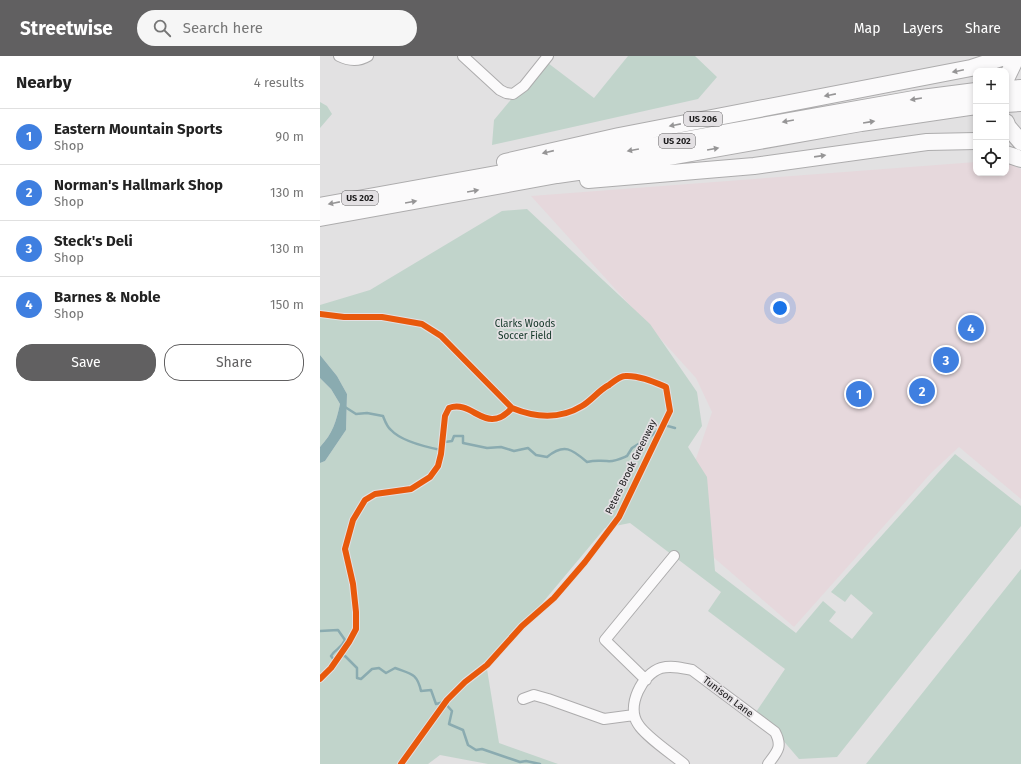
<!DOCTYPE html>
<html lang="en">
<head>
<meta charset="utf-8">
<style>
	:root { --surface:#fff; --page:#f6f6f6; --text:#222; --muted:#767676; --line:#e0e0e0; --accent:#616061 }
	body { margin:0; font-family:"Fira Sans",sans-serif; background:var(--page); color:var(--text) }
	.controls { position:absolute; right:12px; top:12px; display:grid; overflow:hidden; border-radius:8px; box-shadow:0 2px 6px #0003 }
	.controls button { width:36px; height:36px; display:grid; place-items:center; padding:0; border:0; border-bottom:1px solid var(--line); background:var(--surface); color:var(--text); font:20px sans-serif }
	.you { position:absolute; left:460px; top:252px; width:14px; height:14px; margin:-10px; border:3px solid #fff; border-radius:50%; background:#1a73e8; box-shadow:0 0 0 6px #1a73e833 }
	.badge { display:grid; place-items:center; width:26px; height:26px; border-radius:50%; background:var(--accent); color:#fff; font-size:13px; font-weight:700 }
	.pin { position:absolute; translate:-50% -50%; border:2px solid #fff; box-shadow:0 1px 4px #0006 }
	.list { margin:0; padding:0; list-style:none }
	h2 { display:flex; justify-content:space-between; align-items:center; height:52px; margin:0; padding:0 16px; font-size:17px }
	h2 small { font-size:13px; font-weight:400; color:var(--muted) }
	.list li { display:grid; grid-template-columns:26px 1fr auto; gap:12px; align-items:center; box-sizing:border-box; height:56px; padding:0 16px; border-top:1px solid var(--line) }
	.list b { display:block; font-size:15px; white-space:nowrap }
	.list p { margin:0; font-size:13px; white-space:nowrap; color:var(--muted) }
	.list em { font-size:13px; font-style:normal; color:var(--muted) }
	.actions { display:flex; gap:8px; padding:12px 16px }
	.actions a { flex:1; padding:9px 0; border:1px solid var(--accent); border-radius:16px; text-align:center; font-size:14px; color:var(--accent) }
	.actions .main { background:var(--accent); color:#fff }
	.icon { flex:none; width:22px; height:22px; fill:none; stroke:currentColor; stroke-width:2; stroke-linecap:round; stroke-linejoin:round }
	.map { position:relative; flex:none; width:701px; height:708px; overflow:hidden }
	header { display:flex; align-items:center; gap:24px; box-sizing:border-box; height:56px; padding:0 20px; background:var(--accent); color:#fff }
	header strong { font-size:19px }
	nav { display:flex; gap:22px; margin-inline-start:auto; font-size:14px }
	.search { width:280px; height:36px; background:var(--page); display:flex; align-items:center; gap:10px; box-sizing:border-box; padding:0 14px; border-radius:22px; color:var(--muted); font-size:15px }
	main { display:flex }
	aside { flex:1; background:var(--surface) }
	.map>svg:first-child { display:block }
</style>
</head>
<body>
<header>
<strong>Streetwise</strong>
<div class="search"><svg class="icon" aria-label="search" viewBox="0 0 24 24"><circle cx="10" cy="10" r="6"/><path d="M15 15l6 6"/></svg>Search here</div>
<nav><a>Map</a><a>Layers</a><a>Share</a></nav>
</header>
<main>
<aside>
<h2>Nearby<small>4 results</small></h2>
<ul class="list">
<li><span class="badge" style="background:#3f7fe0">1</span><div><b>Eastern Mountain Sports</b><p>Shop</p></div><em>90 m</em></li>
<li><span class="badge" style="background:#3f7fe0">2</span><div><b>Norman's Hallmark Shop</b><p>Shop</p></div><em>130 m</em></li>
<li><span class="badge" style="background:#3f7fe0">3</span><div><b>Steck's Deli</b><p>Shop</p></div><em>130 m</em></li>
<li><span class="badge" style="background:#3f7fe0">4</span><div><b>Barnes &amp; Noble</b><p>Shop</p></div><em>150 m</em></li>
</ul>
<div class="actions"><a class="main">Save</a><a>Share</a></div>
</aside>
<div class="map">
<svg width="701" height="708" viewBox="0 0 701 708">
	<rect width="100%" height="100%" fill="#e2e1e2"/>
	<path fill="#e6d8dc" d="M656 106V117H686V106L701 113V443L639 391 611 417 474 571 354 467 392 356 376 322 211 140Z"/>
	<path fill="#c1d4cb" d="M308 0H375L397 21 378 43 172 89 174 64 224 4 274 42Z
		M0 46 7 50 12 58 0 72Z
		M207 153 330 268 377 336 382 370 368 391 387 421 395 515 476 577 503 545 516 556 509 565 532 583 553 557 531 538 525 546 511 536 635 398 701 450V470L517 701 479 703 461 682 434 659 465 613 388 555 401 536 310 467 285 472 167 613 179 687 238 708H168L120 699 108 708H0V407L5 405 26 374 27 338 17 320 0 299V249L50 234 182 155Z
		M0 322 11 333 20 348C16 366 13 377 0 391Z
		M701 513V708H546Z"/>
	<path fill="#8aabb0" d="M0 299 17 320 27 338 26 374 5 405 0 407V391C13 377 16 366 20 348L11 333 0 322Z"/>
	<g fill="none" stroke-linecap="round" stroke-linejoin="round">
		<path stroke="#8aabb0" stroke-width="2.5" d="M25 351 36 358 47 357 63 360C65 365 67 371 71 374 81 385 106 391 121 394L125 386 132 385 134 380H143V387L167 392 181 391 194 395 208 392 216 399 227 401C244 387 252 393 267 406 276 404 278 405 287 405 294 406 300 403 307 400L312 392 331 380 344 369 355 372
			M0 575 18 574 25 584C21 593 15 593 11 600L14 604H18L22 600H25L37 612V622L41 623 52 613 59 612 66 617 75 612C91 618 97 617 101 635L111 634 116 648 124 646 132 655 129 668 143 674 148 689 156 694 162 693 200 706 206 705 220 708"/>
		<defs>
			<path id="minor" d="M19 0C29 5 38 6 48 0
				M143 0 180 34 186 37 193 38 204 30 228 0
				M326 624 285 584 354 500
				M203 643 214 639 228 643 284 663 314 659
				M364 708C352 698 325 680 318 668 306 650 322 618 341 612 352 609 362 612 372 614L455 676C463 691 457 696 448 708"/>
			<path id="trunk" d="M686 23 697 0
				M686 33 701 32
				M686 48 701 47
				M686 66 688 71 701 86
				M686 98 701 103
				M185 106 299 80 651 12 688 0
				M268 124 434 110 607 86 656 85
				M0 150 497 60 594 43 656 35
				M0 162 237 119 292 111 541 67 656 50"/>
		</defs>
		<use href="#minor" stroke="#adacad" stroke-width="12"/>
		<use href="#trunk" stroke="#adacad" stroke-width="18"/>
		<use href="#minor" stroke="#fbfafb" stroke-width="10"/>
		<use href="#trunk" stroke="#fbfafb" stroke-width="16"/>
		<defs>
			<path id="cycleway" d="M0 258 24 261H62L102 268 121 280 192 352
				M0 623 11 612 29 586 36 573V556L33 528 25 493 33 464 45 444 55 438 91 433 110 421 118 410 121 398 125 360 129 352C153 343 166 381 192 352 216 362 239 364 262 350 272 344 279 334 289 329 293 326 300 320 305 320 318 319 334 326 346 331L350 355 299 461 265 506 234 542 202 570 167 609 145 626 127 644 81 708"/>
		</defs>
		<use href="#cycleway" stroke="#e3e0e3" stroke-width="8"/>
		<use href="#cycleway" stroke="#e8590c" stroke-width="6"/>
	</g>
	<defs><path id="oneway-solid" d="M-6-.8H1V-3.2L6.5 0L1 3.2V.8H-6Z"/></defs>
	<g fill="#969596">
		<use href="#oneway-solid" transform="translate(638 15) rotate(168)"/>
		<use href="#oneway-solid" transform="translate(510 39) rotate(169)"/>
		<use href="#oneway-solid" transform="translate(596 43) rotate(171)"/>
		<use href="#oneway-solid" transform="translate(468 65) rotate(170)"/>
		<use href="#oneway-solid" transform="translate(549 66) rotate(-9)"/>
		<use href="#oneway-solid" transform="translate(355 69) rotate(169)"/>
		<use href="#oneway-solid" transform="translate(393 93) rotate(-10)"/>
		<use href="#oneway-solid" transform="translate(313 94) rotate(170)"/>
		<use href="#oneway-solid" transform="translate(228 96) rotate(167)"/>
		<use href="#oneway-solid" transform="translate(500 100) rotate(-8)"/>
		<use href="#oneway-solid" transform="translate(153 135) rotate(-10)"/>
		<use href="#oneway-solid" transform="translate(91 146) rotate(-10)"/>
		<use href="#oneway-solid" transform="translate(14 147) rotate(169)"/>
	</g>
	<g text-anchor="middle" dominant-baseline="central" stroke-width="3.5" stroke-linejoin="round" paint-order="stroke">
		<g fill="#e3e0e3" stroke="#575557" stroke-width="1">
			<rect x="364" y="56" width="38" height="14" rx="3"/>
			<rect x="339" y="78" width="36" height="14" rx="3"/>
			<rect x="22" y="135" width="36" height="14" rx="3"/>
		</g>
		<g font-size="9" font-weight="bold" fill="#1b1a1b">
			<text x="383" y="63">US 206</text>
			<text x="357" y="85">US 202</text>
			<text x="40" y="142">US 202</text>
		</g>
		<g font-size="10" fill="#103325" stroke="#e3e0e3">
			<text x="205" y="268">Clarks Woods<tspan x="205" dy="12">Soccer Field</tspan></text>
		</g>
		<g font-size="10" fill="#1b1a1b" stroke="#e3e0e3">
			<text transform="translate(311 411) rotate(-64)">Peters Brook Greenway</text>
			<text transform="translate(408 641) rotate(37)">Tunison Lane</text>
		</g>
	</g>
</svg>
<div class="controls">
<button>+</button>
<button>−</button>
<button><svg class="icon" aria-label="locate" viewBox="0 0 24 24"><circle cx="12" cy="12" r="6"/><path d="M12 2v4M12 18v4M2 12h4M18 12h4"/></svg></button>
</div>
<div class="you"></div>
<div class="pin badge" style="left:539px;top:338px;background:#3f7fe0">1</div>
<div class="pin badge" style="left:602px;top:335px;background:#3f7fe0">2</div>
<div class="pin badge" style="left:626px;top:304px;background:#3f7fe0">3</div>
<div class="pin badge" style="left:651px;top:272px;background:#3f7fe0">4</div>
</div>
</main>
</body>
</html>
